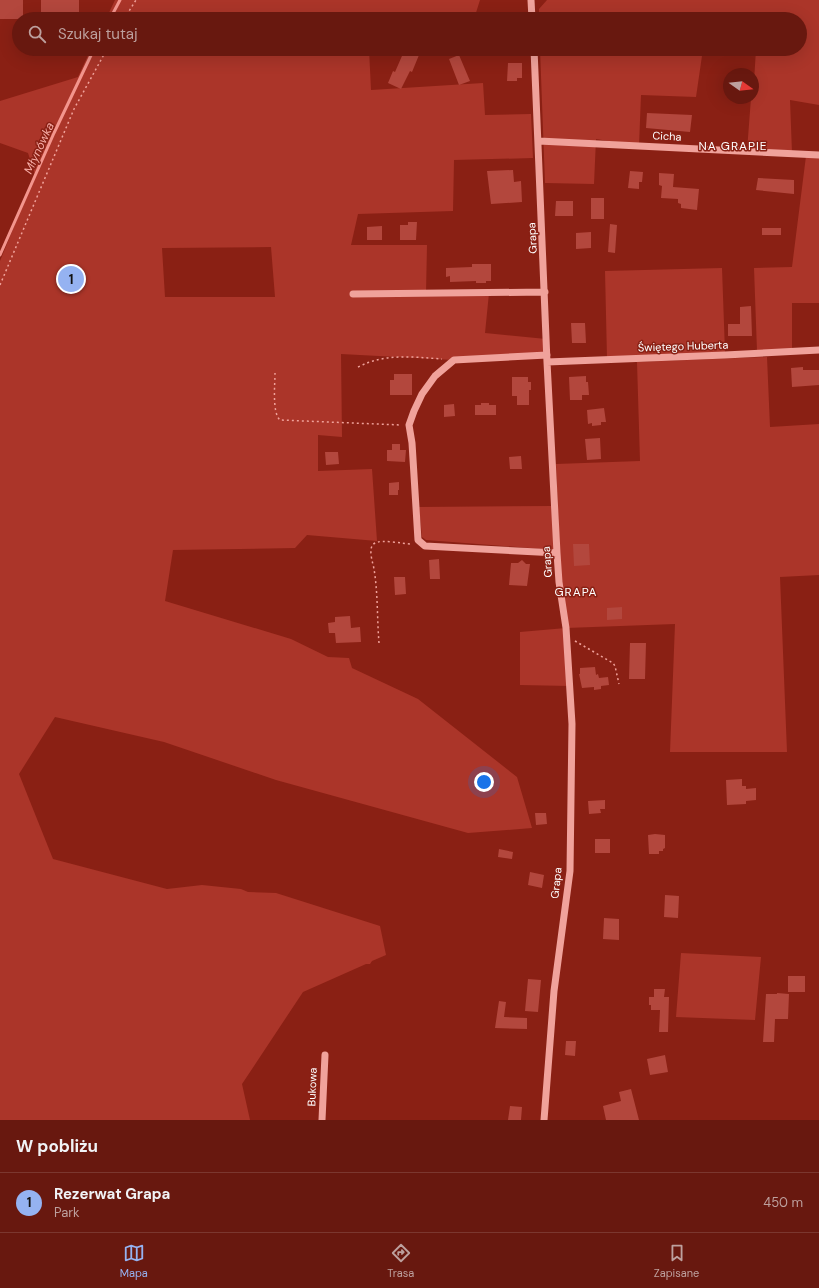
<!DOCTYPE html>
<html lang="pl">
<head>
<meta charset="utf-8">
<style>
	:root { --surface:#68180f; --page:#70251d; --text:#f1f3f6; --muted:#bda09e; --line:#7b372f; --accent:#95b2f1 }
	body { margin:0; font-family:"DM Sans",sans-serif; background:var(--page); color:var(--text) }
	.compass { position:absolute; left:723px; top:68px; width:36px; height:36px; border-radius:50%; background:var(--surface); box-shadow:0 4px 16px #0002; rotate:105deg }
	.you { position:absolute; left:484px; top:782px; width:14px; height:14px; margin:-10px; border:3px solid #fff; border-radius:50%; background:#1a73e8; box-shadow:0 0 0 6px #1a73e833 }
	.badge { display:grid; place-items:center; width:26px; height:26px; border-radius:50%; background:var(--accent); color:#111; font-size:13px; font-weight:700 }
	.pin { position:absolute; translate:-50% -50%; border:2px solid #fff; box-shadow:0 1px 4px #0006 }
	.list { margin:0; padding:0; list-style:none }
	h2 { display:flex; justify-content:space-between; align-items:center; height:52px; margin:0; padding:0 16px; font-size:17px }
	h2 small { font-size:13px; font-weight:400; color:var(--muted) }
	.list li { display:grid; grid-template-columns:26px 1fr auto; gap:12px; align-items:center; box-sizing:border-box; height:60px; padding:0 16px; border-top:1px solid var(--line) }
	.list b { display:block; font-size:15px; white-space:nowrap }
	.list p { margin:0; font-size:13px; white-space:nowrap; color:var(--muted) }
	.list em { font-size:13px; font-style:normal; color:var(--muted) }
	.icon { flex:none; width:22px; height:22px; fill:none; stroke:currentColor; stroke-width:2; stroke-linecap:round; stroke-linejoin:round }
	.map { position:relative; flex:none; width:819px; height:1120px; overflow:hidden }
	.search { position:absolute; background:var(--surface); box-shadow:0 4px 16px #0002; left:12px; right:12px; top:12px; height:44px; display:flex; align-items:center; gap:10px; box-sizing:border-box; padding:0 14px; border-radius:22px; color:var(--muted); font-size:15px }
	.sheet { height:112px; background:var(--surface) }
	nav { display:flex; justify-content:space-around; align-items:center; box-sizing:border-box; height:56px; border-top:1px solid var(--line); background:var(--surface); font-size:11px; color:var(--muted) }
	nav a { display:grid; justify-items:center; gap:2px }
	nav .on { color:var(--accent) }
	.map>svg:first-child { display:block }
</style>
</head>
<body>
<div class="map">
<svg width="819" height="1120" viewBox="0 0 819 1120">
	<rect width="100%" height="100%" fill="#8a2014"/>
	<path fill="#ab3529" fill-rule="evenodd" d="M115 0H480L474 19H106Z
		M547 0H819V105L790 100 792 153 747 151 751 98H753L756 49H800V19H539V9Z
		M91 49H369L371 90 483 83 485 115 531 114 533 158 454 160 453 211 358 214 351 245H427L426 293H489L485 333 546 339 547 355 454 360 341 354 342 437 318 435V471L372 469 377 541 307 535 295 548 173 550 165 601 291 639 328 657 349 658 352 668 418 699 517 777 532 828 468 833 276 780 164 742 55 717 19 774 53 859 167 889 202 885 241 889 248 892 276 893 380 926 386 955 372 961 370 964H366L303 992 242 1084 250 1120H0V261L35 175 28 153 0 143V101L78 77ZM271 247 275 297H165L162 248Z
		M540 49H703L696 97 641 95 639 146 596 139 594 184 545 183Z
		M806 156 819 158V303H792V349L757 351 754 268 792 267Z
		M722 268 725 352 607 358 605 271Z
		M767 357 770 427 819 424V575L780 577 787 752H670L675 624 566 628 570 686 520 685V632L566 628 561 580 556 464 640 461 637 362Z
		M553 506 555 550 426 540 422 537 419 507Z
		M681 953 761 957 755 1020 676 1017Z"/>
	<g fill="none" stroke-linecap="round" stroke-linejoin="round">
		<path stroke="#f3958d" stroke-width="3" d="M110 19 120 0
			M0 255 54 133 94 49"/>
	</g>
	<path fill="#b3473d" d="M0 0H23V19H0Z
		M41 0H79V19H41Z
		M405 49 419 55 412 72 410 71 401 89 388 83 393 71 395 72Z
		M459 55 470 81 459 85 449 59Z
		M508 63H522V78H517V81H507Z
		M647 113 692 115 690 132 646 128Z
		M513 170 514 182 521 181 522 202 491 204 487 171Z
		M630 171 643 172 642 182H639V189L628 188Z
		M659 173 674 174 673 187 699 189 697 210 681 208V204L678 203V199L661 198 662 186 659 185Z
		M758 178 794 180V194L756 190Z
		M591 198H604V219H591Z
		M556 201H573V216H555Z
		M408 222H417L416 240H400V225H408Z
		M610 224 617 225 615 253 608 252Z
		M382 226V240H367V227Z
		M762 228H781V235H762Z
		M591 232V248L576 249V233Z
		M472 264H491V281H486V283H476V281L450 282V276L446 277V268L472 267Z
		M751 306 752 336H728V324H740V307Z
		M571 323H585L586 343H572Z
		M803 367V370H819V385L792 387 791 368Z
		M394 374H412V395H390V380H394Z
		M586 376V382H588L589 395H582V400H570L569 377Z
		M512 377H528V382H531V390H529V405H517V396H512Z
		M481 403H489V405H496V415H475V405H481Z
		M454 404 455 416 444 417V405Z
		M604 408 606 422H601V425L592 426V423L588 424 587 410Z
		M600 438 601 459 587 460 585 439Z
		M392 444H400V450H406L405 462 387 461V450H392Z
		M325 452H338L339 464 326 465Z
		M521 456 522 469H510L509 457Z
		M399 482V490H398V495H389V483Z
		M573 544H589L590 565 574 566Z
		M439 559 440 579H430L429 560Z
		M522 560 526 564H530L527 586 509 585 511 563H518Z
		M394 577H405L406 594 395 595Z
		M622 607V619L607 620V608Z
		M350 616 351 628 360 627 361 642 336 643 335 633H329L328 623 335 622V617Z
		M630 643H646L645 679H629Z
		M595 667 596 675 598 674 599 678 608 677 609 685 601 686V689L594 690V687L582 688 579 674H580V668Z
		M742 779V786H746V789L756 788V800L746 801V804L727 805 726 780Z
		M605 800V809H600L601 813 589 814 588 801Z
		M535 813H546L547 824 536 825Z
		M655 834 665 835V848L663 849V851H659V854H649L648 835Z
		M595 839H610V853H595Z
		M499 849 513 852 512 859 498 857Z
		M530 872 544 875 542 888 528 885Z
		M665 895 679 896 678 918 664 917Z
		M604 918 619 919V940L603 939Z
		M788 976H805V992H788Z
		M528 979 541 980 538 1012 525 1011Z
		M654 989H665L664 997H669L668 1032H659L660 1010H651V1005H649V997H654Z
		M777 993 789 994 788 1019H775L774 1042H763L766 994H777Z
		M499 1001 506 1002 504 1017 527 1018V1029L495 1028Z
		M566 1041H576L575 1056 565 1055Z
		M665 1055 668 1072 650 1075 647 1059Z
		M631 1089 639 1120H606L603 1106 621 1101 619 1092Z
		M510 1106 522 1107 521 1120H508Z"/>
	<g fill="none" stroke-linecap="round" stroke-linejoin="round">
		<path stroke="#f0a29b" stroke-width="1.5" stroke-dasharray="2 3" stroke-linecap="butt" d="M124 19 136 0
			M0 285 74 109 107 49
			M358 367C386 353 412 357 442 359
			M275 373C275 384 272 413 280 420L401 425
			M575 641 613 663 615 666 619 684
			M379 643C377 619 378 593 374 569 373 563 367 547 375 543 381 539 404 544 412 544"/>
		<path stroke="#f0a29b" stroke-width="7" d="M531 0 532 19
			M534 49 547 362 557 553 559 582 566 628 572 724 570 871 554 991 544 1120
			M539 141 819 155
			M353 294 545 292
			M547 355 454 360 435 376 422 394 414 411 409 425 412 443 418 540 425 546 557 553
			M547 362 725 355 819 350
			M322 1120 325 1055"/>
	</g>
	<g text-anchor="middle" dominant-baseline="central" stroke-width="3" stroke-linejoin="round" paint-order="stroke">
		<g font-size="11" fill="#fff" stroke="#8a2014">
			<text transform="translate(667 136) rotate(3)">Cicha</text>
			<text transform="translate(532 238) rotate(-93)">Grapa</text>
			<text transform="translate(683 346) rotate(-2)">Świętego Huberta</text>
			<text transform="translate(547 562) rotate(-94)">Grapa</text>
			<text transform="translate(556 883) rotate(-84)">Grapa</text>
			<text transform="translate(312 1087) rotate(-88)">Bukowa</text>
		</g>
		<g font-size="12" letter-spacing="1" fill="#fff" stroke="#8a2014">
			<text x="733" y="146">NA GRAPIE</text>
			<text x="576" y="592">GRAPA</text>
		</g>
		<g font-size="12" font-style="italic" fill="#f7ada7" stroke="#8a2014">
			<text transform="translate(39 148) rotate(-65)">Młynówka</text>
		</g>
	</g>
</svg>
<svg class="compass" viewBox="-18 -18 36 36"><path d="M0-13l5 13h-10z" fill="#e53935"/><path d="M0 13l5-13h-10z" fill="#bda09e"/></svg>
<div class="you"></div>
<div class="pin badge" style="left:71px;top:279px">1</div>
<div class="search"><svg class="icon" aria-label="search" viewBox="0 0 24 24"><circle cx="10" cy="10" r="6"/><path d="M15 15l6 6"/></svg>Szukaj tutaj</div>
</div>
<section class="sheet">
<h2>W pobliżu<small></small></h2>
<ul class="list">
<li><span class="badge">1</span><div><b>Rezerwat Grapa</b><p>Park</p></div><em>450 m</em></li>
</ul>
</section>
<nav>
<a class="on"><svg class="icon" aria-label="map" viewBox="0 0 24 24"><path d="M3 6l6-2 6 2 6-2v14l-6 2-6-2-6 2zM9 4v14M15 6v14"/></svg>Mapa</a>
<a><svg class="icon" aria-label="directions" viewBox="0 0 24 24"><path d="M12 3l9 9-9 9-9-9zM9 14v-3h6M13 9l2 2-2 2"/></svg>Trasa</a>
<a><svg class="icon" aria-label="saved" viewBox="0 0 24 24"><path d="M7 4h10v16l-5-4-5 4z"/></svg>Zapisane</a>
</nav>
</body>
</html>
